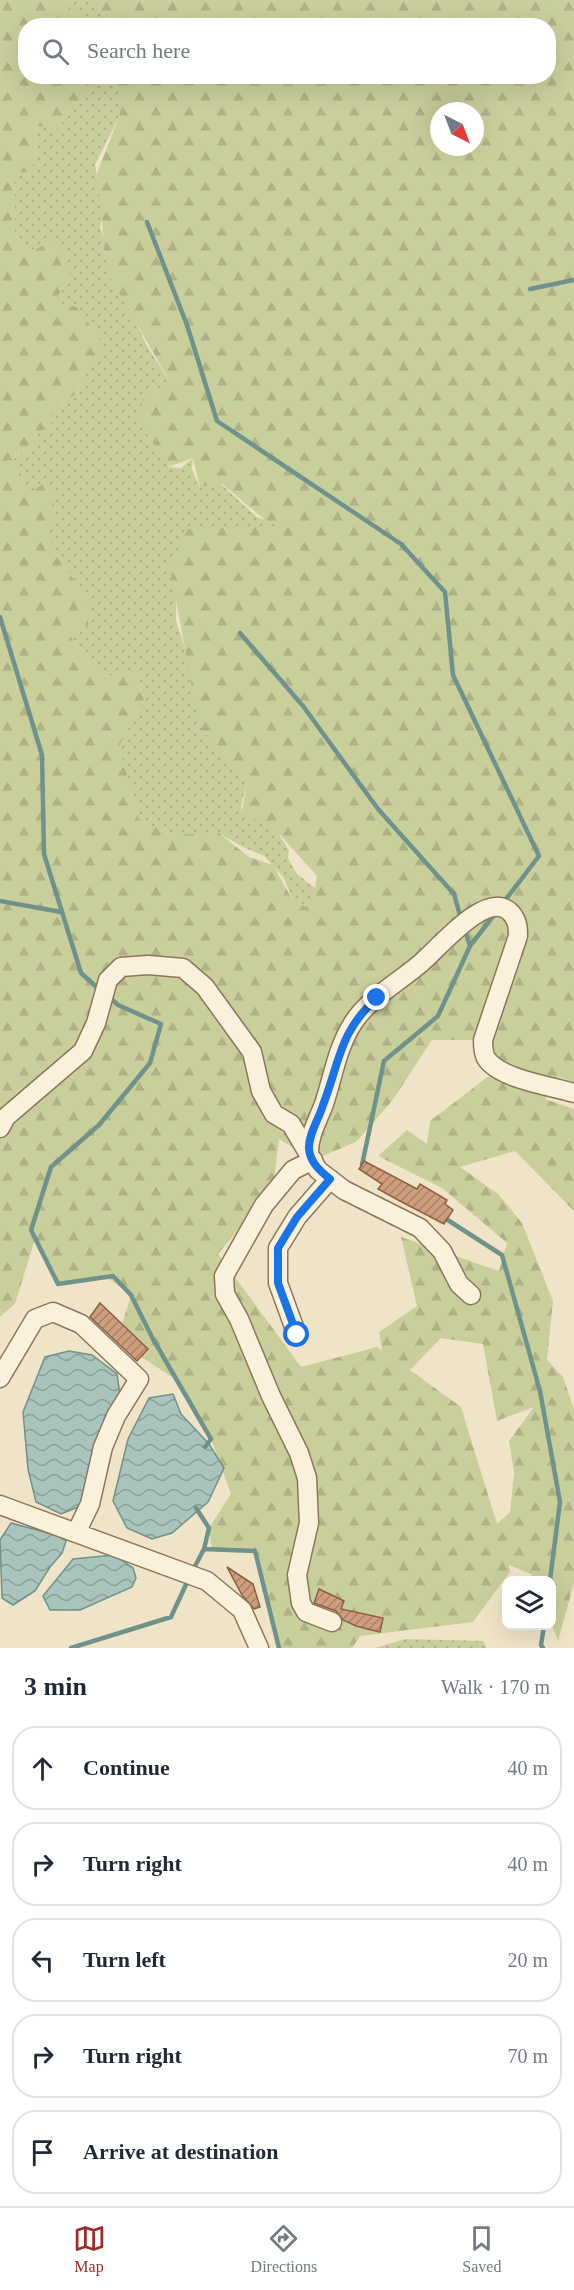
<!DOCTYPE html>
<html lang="en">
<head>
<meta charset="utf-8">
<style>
	:root { --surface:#fff; --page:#f6f6f7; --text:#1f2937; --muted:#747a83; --line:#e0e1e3; --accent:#9e2a2b }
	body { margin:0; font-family:"Times New Roman",serif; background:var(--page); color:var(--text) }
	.controls { position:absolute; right:18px; bottom:18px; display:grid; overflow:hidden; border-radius:12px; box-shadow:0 6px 24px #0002 }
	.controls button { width:54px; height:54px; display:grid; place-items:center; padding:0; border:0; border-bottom:2px solid var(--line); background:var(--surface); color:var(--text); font:30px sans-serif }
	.compass { position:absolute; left:430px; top:102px; width:54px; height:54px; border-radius:50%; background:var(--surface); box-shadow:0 6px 24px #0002; rotate:138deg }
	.stop { position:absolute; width:18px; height:18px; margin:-14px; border:4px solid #1a73e8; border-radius:50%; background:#fff }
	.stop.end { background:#1a73e8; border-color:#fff; box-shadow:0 2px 6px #0008 }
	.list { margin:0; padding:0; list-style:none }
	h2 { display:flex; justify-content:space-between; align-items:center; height:78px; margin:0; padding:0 24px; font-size:26px }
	h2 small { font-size:20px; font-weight:400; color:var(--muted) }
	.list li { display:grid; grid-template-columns:39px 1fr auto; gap:18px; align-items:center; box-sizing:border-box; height:84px; margin:0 12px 12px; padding:0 12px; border:2px solid var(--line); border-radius:24px }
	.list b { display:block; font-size:22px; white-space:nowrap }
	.list em { font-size:20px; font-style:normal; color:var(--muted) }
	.icon { flex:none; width:33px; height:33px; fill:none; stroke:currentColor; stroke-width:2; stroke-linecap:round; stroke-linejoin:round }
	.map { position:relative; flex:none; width:574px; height:1648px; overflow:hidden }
	.search { position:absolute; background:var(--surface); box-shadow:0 6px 24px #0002; left:18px; right:18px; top:18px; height:66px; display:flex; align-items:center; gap:15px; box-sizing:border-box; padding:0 21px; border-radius:24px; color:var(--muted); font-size:22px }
	.sheet { height:558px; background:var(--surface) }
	nav { display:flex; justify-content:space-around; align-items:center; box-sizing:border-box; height:84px; border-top:2px solid var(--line); background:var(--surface); font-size:16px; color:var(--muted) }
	nav a { display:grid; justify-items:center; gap:3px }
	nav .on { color:var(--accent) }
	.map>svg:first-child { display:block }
</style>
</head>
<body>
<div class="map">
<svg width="574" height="1648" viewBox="0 0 574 1648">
	<defs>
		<pattern id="grass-dots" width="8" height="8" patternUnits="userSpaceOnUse" patternTransform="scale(1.5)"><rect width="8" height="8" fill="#c9cf9b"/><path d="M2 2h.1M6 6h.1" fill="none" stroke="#aeb285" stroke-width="1.8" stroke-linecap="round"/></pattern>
		<pattern id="forest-firs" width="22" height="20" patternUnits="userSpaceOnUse" patternTransform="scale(1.5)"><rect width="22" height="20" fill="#c9cf9b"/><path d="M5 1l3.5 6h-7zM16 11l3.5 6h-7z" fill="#aeb285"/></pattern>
		<pattern id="water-waves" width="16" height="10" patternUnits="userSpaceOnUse" patternTransform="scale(1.5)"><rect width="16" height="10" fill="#a9c4bc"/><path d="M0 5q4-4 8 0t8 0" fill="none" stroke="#8ba098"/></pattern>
		<pattern id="building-hatch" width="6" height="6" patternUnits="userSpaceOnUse" patternTransform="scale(1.5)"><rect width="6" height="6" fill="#cf9f7d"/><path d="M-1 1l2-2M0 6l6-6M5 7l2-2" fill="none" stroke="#a98266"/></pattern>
	</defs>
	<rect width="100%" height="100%" fill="#f0e4c8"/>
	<path fill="url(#grass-dots)" d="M65 0H196L195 25H95L94 22 69 10Z
		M90 77H139L95 165 104 212 100 227 123 295 147 346 170 382 168 467 181 468 193 458 192 469 200 487 220 483 257 517 289 529 177 554 176 621 196 682 247 782 241 806 242 811 269 819 289 850 288 858 297 874 315 888V902L306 907 292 899 284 878 264 856 241 846 219 833 199 836 171 835 139 819 118 746 144 700 136 673 102 676 81 654 69 633 88 604 23 498 21 470 11 460 32 446 36 432 49 428 56 406 77 394 84 374 55 302 52 242 30 251 15 235V173L36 159 35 124 86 92Z
		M405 1639 483 1641 487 1648H375Z"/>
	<path fill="url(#forest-firs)" fill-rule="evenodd" d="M0 0H65L69 10 95 22V25L26 26V76L90 77 86 92 57 130 35 125 36 159 30 171 15 174V235L30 251 52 242 60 245 70 272 55 302 77 307 99 338 103 355 84 374 77 394 56 406 49 428 36 432 32 446 12 459 21 470 23 497 43 484 53 491 55 522 45 532 88 604V625L69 633 81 654 102 676 136 672 144 700 119 746 139 819 171 835 219 833 249 857 273 865 292 899 306 907 315 888 317 876 279 834 242 811 247 782 199 726 170 567 188 529 279 526 265 520 221 483 200 487 193 458 168 467 138 419 144 396 170 382 107 272 97 173 120 114 117 77 548 76V26L105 25 97 0H574V1082L558 1077 545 1099 574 1109V1211L515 1151 460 1167 498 1194 522 1223 553 1301 547 1360 563 1377 574 1409V1583L558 1641 552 1625V1580H534L531 1574 509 1565 510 1572 473 1622 360 1636 352 1648H279L255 1551 212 1549 209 1528 231 1494 211 1439 175 1379 117 1341 131 1295 106 1277 58 1284 35 1239 15 1304 0 1317ZM439 111H475V147H439ZM432 1040H483L498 1069 430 1121 427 1144 407 1130 378 1156 442 1188 507 1243 499 1271 401 1237 417 1306 379 1332 382 1350 377 1347 301 1367 218 1254 273 1189 279 1139 313 1160 356 1142 392 1101ZM441 1338 483 1344 497 1421 534 1407 509 1441 514 1473 510 1512 497 1524 461 1407 410 1370Z"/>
	<path fill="url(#water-waves)" stroke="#6f938a" stroke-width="1.5" d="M69 1351 92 1355 117 1374 120 1395 94 1446 81 1506 61 1514 36 1502 28 1469 23 1412 45 1357Z
		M173 1394 181 1414 209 1444 224 1468 208 1502 172 1533 152 1539 127 1528 113 1501 128 1439 149 1398Z
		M11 1523 67 1538 62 1553 50 1567 35 1591 13 1605 2 1598 0 1540Z
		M114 1555 133 1568 136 1578 132 1587 80 1610H50L43 1596 73 1559Z"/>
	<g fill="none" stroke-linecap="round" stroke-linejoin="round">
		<path stroke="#6f938a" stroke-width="4.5" d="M147 222 187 325 217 421 401 544 445 592 453 675 539 856 503 903
			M530 289 574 280
			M0 617 42 755 44 854 81 973 101 991
			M240 633 303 706 378 809 454 894 461 919
			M0 901 61 912
			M465 930 470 946
			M108 996 118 1005 161 1024 150 1063 99 1125 51 1167 31 1230 58 1284 113 1276 131 1295 153 1339 211 1439 205 1447
			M365 1168 362 1165 384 1061 438 1016 470 946 494 915
			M443 1217 502 1255 540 1391 560 1502 550 1580
			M196 1508 209 1528 204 1549
			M193 1570 204 1549 255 1551 279 1648
			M71 1648 171 1617 189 1578
			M543 1648 541 1645 544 1626"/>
	</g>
	<path fill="url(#building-hatch)" stroke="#8d5f41" stroke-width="1.5" d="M364 1161 417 1189 420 1184 447 1200 445 1204 453 1210 444 1224 400 1201 378 1189 382 1184 359 1169Z
		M100 1303 148 1349 137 1361 90 1317Z
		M227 1567 253 1584 260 1607 254 1609 242 1595Z
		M319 1589 344 1601 341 1609 383 1618 380 1632 356 1626 343 1620 336 1611 314 1603Z"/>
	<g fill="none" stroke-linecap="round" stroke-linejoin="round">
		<defs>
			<path id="minor" d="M0 1128 6 1117 83 1051 96 1023 108 980 121 967 148 965 183 968 205 987 252 1052 261 1091 274 1114 291 1124 318 1170 344 1190 420 1228 442 1251 459 1284 471 1295
				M309 1152C309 1135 318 1120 324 1104 333 1077 337 1048 353 1023 369 998 399 982 421 963 438 949 485 891 509 911 517 918 518 926 518 936L483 1040C483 1046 483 1052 486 1058 499 1079 551 1086 574 1093
				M313 1160 293 1170 264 1205 224 1276 225 1294 239 1319 271 1396 299 1453 307 1478 309 1523 297 1575 301 1603 306 1612 332 1622
				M297 1335 278 1283V1248L297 1217 330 1179
				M0 1378 35 1319 53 1312 81 1324 139 1379 116 1416 103 1447 90 1504 76 1533
				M0 1505 207 1581 242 1610 259 1648"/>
		</defs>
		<use href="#minor" stroke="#8d765c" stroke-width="21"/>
		<use href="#minor" stroke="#faf1dc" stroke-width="18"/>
	</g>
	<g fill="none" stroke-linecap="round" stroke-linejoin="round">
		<path stroke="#1a73e8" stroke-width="8" d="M297 1335 278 1283V1248L297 1217 330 1179C320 1171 310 1162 309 1149 308 1135 319 1119 323 1105 340 1061 339 1032 377 998"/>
	</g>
</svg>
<div class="controls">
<button><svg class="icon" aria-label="layers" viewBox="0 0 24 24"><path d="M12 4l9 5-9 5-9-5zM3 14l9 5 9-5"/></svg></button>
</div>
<svg class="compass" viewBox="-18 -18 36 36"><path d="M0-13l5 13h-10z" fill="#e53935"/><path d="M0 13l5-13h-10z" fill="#747a83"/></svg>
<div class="stop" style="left:297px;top:1335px"></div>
<div class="stop end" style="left:377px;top:998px"></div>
<div class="search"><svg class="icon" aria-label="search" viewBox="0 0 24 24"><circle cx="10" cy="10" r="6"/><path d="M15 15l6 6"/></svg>Search here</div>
</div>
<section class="sheet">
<h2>3 min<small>Walk · 170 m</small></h2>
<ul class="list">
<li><svg class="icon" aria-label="ahead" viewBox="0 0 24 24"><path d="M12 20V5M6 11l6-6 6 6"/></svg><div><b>Continue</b></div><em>40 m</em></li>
<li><svg class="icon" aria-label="right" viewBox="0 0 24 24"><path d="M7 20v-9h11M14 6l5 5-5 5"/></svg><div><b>Turn right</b></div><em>40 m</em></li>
<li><svg class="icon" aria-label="left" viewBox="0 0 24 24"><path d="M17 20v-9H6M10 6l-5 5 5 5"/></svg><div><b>Turn left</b></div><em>20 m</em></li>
<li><svg class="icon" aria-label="right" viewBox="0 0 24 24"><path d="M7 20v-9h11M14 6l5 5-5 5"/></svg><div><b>Turn right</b></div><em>70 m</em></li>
<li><svg class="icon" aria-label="arrive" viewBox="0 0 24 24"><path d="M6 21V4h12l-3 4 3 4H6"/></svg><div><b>Arrive at destination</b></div></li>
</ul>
</section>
<nav>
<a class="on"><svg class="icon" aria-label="map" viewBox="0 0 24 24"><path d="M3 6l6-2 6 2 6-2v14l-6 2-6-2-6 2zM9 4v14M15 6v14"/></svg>Map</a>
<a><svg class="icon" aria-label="directions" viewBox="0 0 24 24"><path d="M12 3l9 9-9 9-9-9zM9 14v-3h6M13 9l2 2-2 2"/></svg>Directions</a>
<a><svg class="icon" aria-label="saved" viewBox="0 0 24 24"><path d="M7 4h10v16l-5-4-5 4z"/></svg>Saved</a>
</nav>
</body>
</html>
